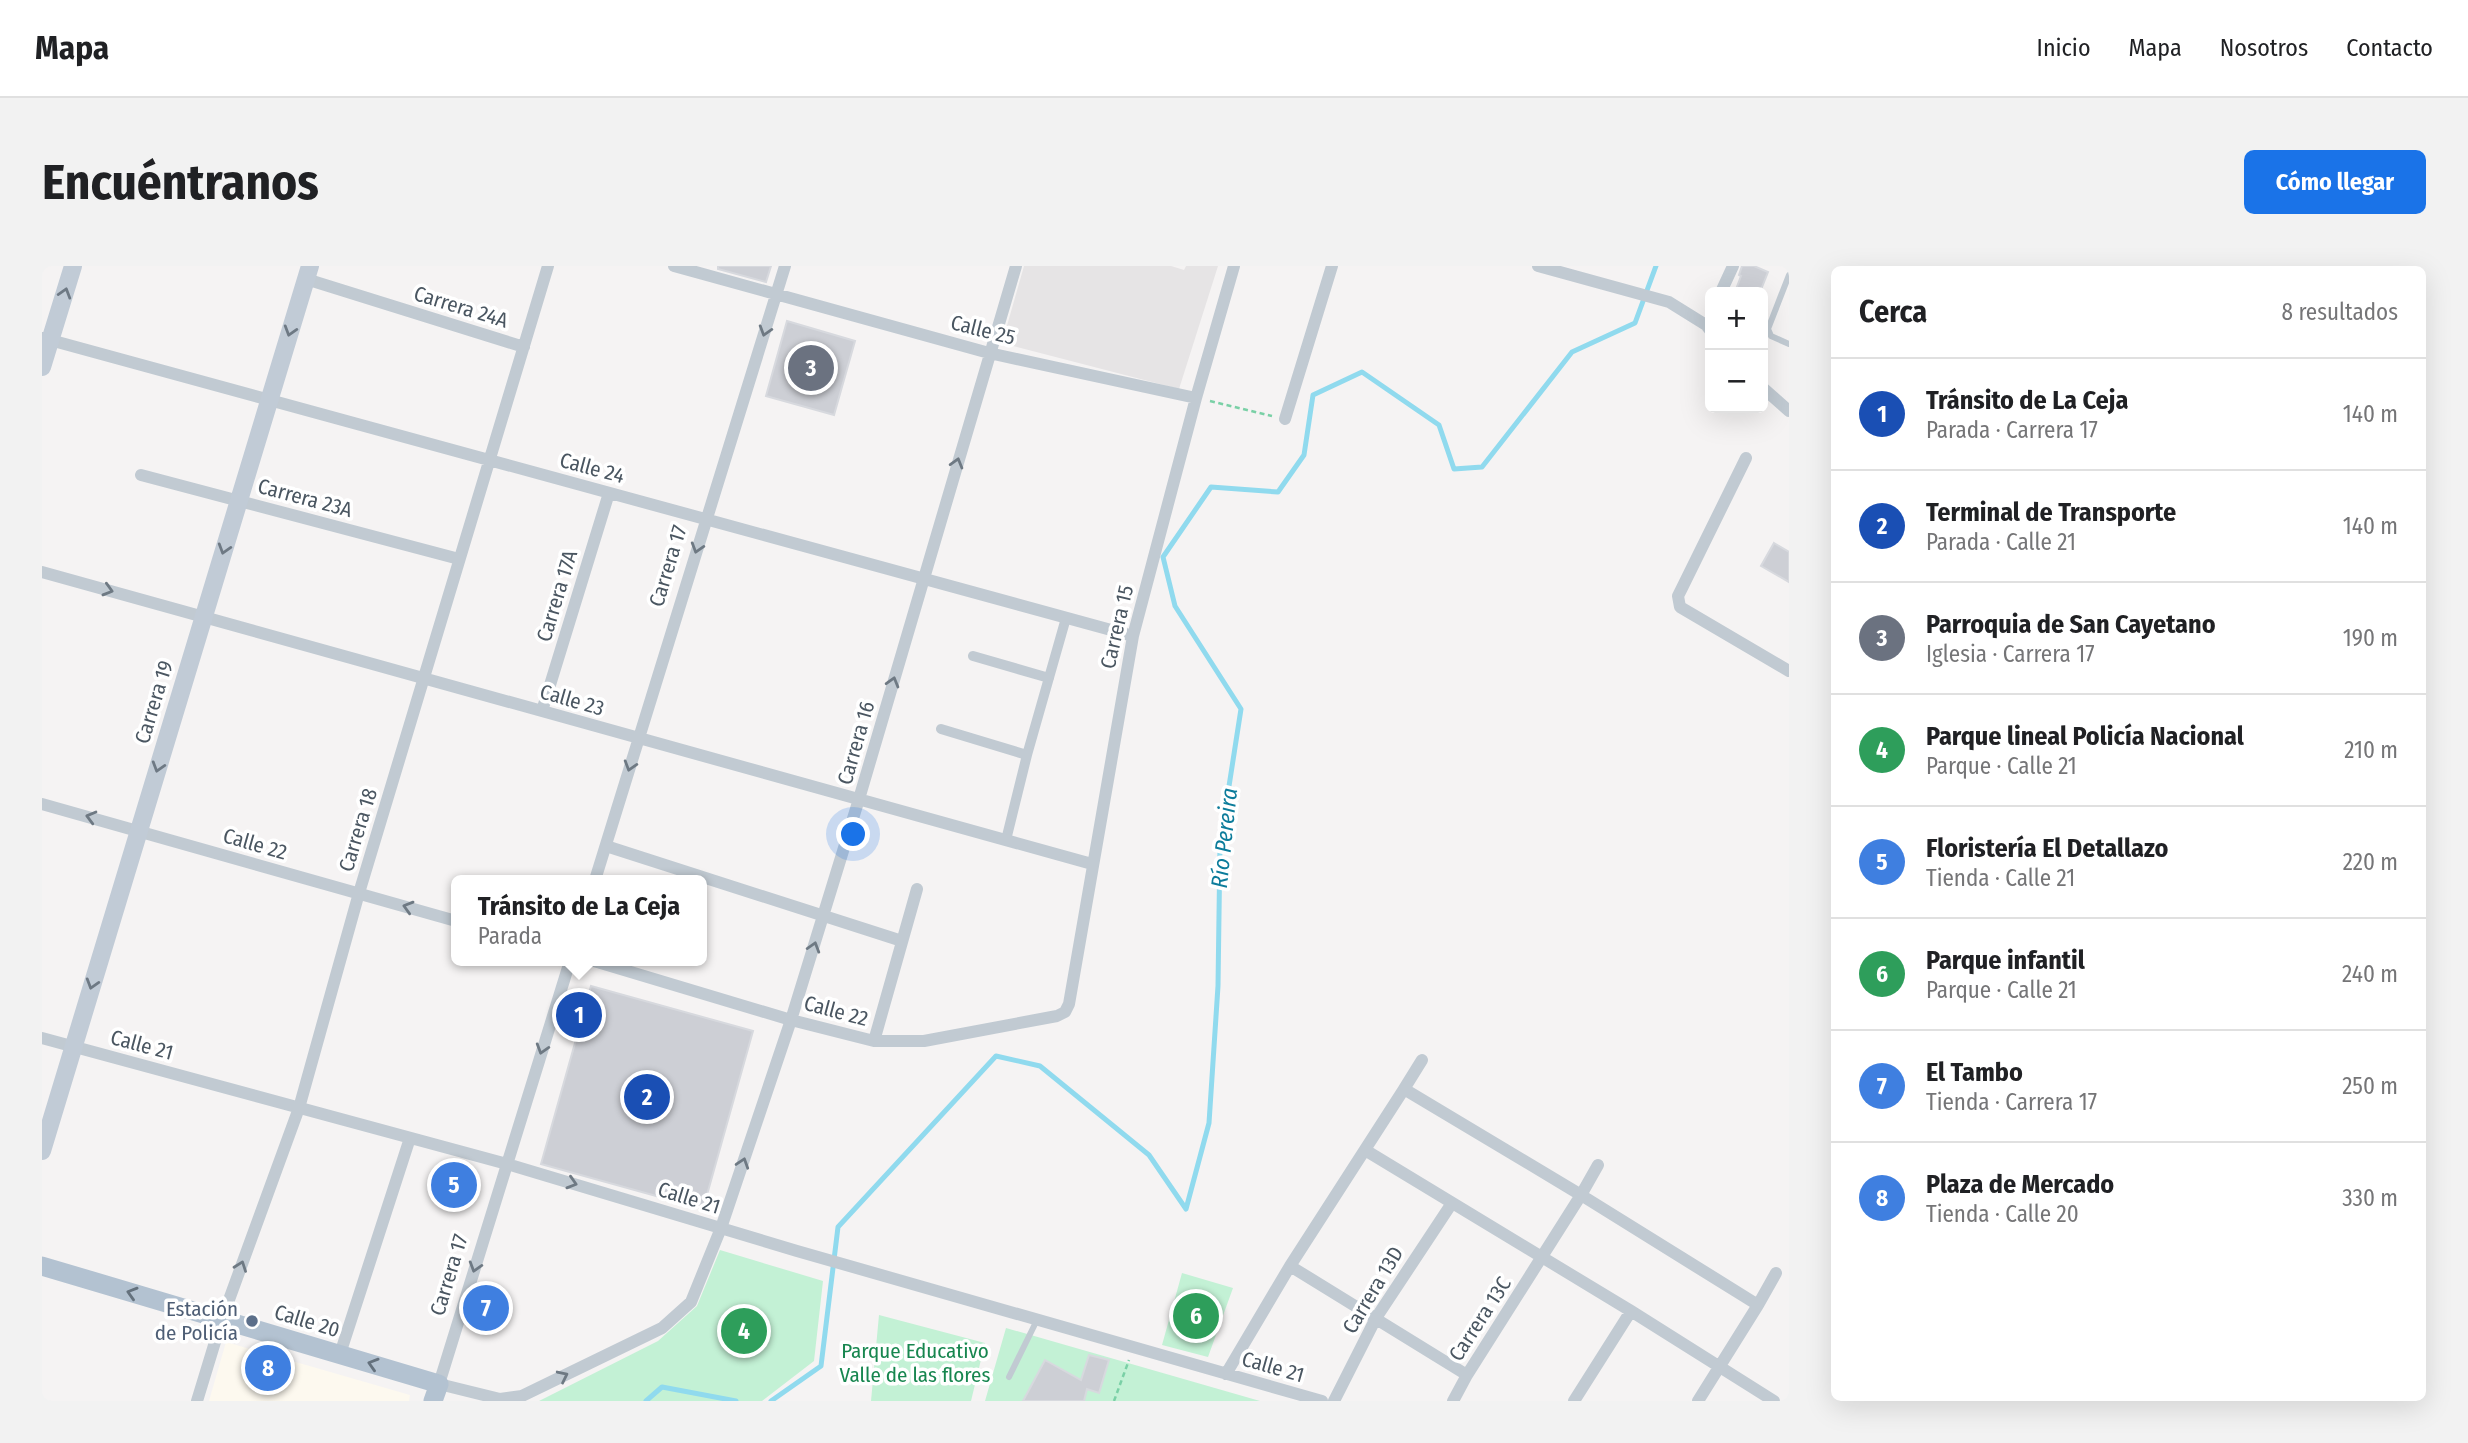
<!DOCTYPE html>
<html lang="es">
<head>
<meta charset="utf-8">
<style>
	:root { --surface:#fff; --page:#f2f2f2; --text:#202124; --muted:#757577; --line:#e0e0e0; --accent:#1a73e8 }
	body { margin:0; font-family:"Fira Sans Condensed",sans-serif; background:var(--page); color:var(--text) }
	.controls { position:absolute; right:21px; top:21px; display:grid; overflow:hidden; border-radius:10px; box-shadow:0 7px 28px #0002 }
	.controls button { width:63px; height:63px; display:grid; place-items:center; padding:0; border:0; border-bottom:2px solid var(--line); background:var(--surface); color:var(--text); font:35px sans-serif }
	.you { position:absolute; left:812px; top:569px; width:24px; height:24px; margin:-18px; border:5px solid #fff; border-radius:50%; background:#1a73e8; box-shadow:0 0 0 10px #1a73e833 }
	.badge { display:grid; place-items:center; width:46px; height:46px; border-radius:50%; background:var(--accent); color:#fff; font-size:23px; font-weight:700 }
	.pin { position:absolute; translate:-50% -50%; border:4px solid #fff; box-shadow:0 2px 7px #0006 }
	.popup { position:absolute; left:409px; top:609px; width:256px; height:91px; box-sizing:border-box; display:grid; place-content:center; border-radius:10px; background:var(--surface); filter:drop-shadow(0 2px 5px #0005); font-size:23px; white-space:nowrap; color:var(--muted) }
	.popup b { font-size:26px; color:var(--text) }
	.popup::after { content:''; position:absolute; left:50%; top:100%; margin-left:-14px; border:14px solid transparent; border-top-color:var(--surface) }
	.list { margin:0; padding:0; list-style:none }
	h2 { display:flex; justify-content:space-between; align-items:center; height:91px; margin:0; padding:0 28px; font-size:30px }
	h2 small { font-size:23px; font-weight:400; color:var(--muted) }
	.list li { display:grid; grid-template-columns:46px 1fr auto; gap:21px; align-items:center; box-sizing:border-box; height:112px; padding:0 28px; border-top:2px solid var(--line) }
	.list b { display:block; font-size:26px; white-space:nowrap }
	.list p { margin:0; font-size:23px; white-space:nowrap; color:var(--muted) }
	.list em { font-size:23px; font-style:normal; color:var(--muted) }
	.map { position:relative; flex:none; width:1747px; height:1135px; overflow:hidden; border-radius:10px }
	header { display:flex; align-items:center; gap:42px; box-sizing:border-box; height:98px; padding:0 35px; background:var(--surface); border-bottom:2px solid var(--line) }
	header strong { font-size:33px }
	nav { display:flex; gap:38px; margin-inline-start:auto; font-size:24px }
	.intro { display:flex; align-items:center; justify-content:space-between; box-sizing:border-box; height:168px; padding:0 42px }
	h1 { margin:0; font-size:49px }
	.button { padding:18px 32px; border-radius:10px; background:var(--accent); color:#fff; font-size:24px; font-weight:700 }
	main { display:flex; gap:42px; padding:0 42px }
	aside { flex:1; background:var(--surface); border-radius:10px; box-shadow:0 7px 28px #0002 }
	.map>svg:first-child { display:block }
</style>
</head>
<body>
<header>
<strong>Mapa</strong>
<nav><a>Inicio</a><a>Mapa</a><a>Nosotros</a><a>Contacto</a></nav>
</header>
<div class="intro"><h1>Encuéntranos</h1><a class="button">Cómo llegar</a></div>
<main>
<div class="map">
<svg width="1747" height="1135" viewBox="0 0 1747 1135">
	<rect width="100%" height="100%" fill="#f5f3f3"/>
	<path fill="#fdf9ef" d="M184 1076 368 1129 367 1135H167Z"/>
	<path fill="#e6e4e5" d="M982 0H1129L1142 4 1144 0H1176L1137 123 960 77Z"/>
	<path fill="#c3f1d5" d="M678 984 781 1015 772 1095 720 1135H497L616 1075 655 1040Z
		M1140 1007 1191 1022 1166 1091 1120 1079Z
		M837 1049 943 1077 929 1135H829Z
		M964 1062 1218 1135H943Z"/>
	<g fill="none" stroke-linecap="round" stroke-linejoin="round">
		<path stroke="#90daee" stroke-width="5" d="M604 1135 620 1121 694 1135
			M729 1135 779 1100 796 961 954 790 998 800 1107 889 1144 943 1167 857 1176 720 1178 578 1199 443 1133 340 1121 291 1169 221 1236 226 1262 189 1271 129 1320 106 1397 159 1412 203 1440 201 1530 86 1593 57 1614 0"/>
	</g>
	<path fill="#cdcfd5" stroke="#d7d9de" stroke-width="2" d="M676 0H729L724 16 676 3Z
		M1700 0H1712L1726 6 1718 26H1693L1699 10 1697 9Z
		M745 55 813 75 792 149 724 130Z
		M1732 277 1747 286V316L1719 300Z
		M549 720 711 765 661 943 499 898Z
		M1047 1089 1067 1094 1057 1127 1045 1123 1042 1135H981L1003 1094 1039 1114Z"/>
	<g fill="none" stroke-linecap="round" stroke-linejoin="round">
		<path stroke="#7ad0a6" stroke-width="2.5" stroke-dasharray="5 3.5" stroke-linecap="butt" d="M1168 135 1230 150
			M1072 1135 1087 1094"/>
		<path stroke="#c1cad2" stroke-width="6" d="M1747 9 1726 63 1729 70 1747 78
			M967 1111 995 1054"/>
		<path stroke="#c1cad2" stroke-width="10" d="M931 390 1007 412
			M899 463 985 489
			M964 574 985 489 1024 352"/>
		<path stroke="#c1cad2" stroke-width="12" d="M632 0 947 87 1154 132
			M1496 0 1627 36 1664 59 1668 64
			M264 13 482 81
			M1679 26 1691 0
			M1 72 1091 370
			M1721 122 1747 145
			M1243 153 1290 0
			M1704 192 1640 322 1636 330 1638 341 1747 405
			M99 209 417 293
			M0 306 1050 598
			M500 445 567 227
			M0 538 414 655
			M564 580 860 675
			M553 614 743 0
			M528 695 397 1118 458 1133 480 1130 620 1062 649 1036 679 962 749 754 817 533 974 0
			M552 695 749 754 832 775H882L1015 750 1023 746 1027 738 1091 370 1154 132 1192 0
			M0 772 465 898 755 985 1280 1135
			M832 775 875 623
			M1362 823 1380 794
			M1323 884 1589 1045 1732 1135
			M1556 899 1539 929 1716 1039 1656 1135
			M1248 1000 1425 1109
			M1716 1039 1734 1007
			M298 1088 368 872
			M1184 1108 1248 1000 1362 823 1539 929 1425 1109 1411 1135
			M155 1135 180 1053 257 842 317 627 506 0
			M1292 1135 1334 1052 1410 937
			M1532 1135 1589 1045"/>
		<path stroke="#c1cbd6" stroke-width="18" d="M0 101 31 0
			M0 885 268 0"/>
		<path stroke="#b3c2d1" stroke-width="19" d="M0 1000 397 1118 391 1135"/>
	</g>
	<defs><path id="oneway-chevron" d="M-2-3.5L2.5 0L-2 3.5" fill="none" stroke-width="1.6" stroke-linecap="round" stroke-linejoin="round" transform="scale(1.75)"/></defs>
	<g stroke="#6e7984">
		<use href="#oneway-chevron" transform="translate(23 27) rotate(-73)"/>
		<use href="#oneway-chevron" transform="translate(248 65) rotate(107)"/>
		<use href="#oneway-chevron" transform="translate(182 283) rotate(107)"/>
		<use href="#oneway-chevron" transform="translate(116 501) rotate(107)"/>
		<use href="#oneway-chevron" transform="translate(50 718) rotate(107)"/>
	</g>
	<g stroke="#6e7983">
		<use href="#oneway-chevron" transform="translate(723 65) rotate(107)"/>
		<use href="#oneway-chevron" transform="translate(915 197) rotate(-74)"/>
		<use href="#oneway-chevron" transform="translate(655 282) rotate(107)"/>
		<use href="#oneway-chevron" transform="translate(66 324) rotate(16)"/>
		<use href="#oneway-chevron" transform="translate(851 416) rotate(-74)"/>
		<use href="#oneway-chevron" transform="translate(588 500) rotate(107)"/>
		<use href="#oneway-chevron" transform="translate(49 551) rotate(-165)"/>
		<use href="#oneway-chevron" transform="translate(366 641) rotate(-164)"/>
		<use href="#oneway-chevron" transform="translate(772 681) rotate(-73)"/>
		<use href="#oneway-chevron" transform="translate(500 783) rotate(107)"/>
		<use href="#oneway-chevron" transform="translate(701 897) rotate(-72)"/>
		<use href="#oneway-chevron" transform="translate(530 917) rotate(17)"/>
		<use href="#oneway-chevron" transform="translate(199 1000) rotate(-70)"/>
		<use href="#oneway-chevron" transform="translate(433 1001) rotate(107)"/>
		<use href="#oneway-chevron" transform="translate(521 1110) rotate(-26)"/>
	</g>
	<g stroke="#64717d">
		<use href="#oneway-chevron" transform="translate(90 1027) rotate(-163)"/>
		<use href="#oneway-chevron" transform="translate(331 1098) rotate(-163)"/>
	</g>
	<circle fill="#5c6f8a" stroke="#fff" stroke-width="2.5" cx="210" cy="1055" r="7"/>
	<g text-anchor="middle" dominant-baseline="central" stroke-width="7" stroke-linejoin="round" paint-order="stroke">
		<g font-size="21" fill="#4a5661" stroke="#fff">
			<text transform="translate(419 41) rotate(17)">Carrera 24A</text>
			<text transform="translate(941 64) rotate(14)">Calle 25</text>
			<text transform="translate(550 202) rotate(15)">Calle 24</text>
			<text transform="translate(263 232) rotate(15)">Carrera 23A</text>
			<text transform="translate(626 300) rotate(-73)">Carrera 17</text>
			<text transform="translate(515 330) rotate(-73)">Carrera 17A</text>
			<text transform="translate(1075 361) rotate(-77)">Carrera 15</text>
			<text transform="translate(530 434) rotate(16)">Calle 23</text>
			<text transform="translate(112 436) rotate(-73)">Carrera 19</text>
			<text transform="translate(814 477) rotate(-74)">Carrera 16</text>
			<text transform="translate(316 564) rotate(-73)">Carrera 18</text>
			<text transform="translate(213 578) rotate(16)">Calle 22</text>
			<text transform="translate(794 745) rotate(15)">Calle 22</text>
			<text transform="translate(100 779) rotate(15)">Calle 21</text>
			<text transform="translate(647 932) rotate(17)">Calle 21</text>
			<text transform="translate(407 1009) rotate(-73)">Carrera 17</text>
			<text transform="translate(1331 1024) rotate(-59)">Carrera 13D</text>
			<text transform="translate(1438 1053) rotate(-57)">Carrera 13C</text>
			<text transform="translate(265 1055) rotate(17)">Calle 20</text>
			<text transform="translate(1231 1101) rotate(16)">Calle 21</text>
		</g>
		<g font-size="21" fill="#4e5e75" stroke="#fff" text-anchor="end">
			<text x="196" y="1043">Estación<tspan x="196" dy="24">de Policía</tspan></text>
		</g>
		<g font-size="21" fill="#17864f" stroke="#fff">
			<text x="873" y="1085">Parque Educativo<tspan x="873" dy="24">Valle de las flores</tspan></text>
		</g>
		<g font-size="23" font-style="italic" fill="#0c7c9b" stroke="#fff">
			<text transform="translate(1182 572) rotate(-84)">Río Pereira</text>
		</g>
	</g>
</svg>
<div class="controls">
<button>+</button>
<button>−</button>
</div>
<div class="you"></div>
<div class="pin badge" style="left:537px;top:749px;background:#1a4fb4">1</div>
<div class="popup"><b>Tránsito de La Ceja</b>Parada</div>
<div class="pin badge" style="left:605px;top:831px;background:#1a4fb4">2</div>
<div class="pin badge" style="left:769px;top:102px;background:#6b7280">3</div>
<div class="pin badge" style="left:702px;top:1065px;background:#2e9e5b">4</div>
<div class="pin badge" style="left:412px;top:919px;background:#3f7fe0">5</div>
<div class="pin badge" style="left:1154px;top:1050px;background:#2e9e5b">6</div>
<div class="pin badge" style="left:444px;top:1042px;background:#3f7fe0">7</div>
<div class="pin badge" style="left:226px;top:1102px;background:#3f7fe0">8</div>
</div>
<aside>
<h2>Cerca<small>8 resultados</small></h2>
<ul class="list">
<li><span class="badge" style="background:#1a4fb4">1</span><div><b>Tránsito de La Ceja</b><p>Parada · Carrera 17</p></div><em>140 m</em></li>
<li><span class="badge" style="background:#1a4fb4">2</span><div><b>Terminal de Transporte</b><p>Parada · Calle 21</p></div><em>140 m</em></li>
<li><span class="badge" style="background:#6b7280">3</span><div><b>Parroquia de San Cayetano</b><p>Iglesia · Carrera 17</p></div><em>190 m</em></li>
<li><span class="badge" style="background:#2e9e5b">4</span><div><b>Parque lineal Policía Nacional</b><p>Parque · Calle 21</p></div><em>210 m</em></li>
<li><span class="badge" style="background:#3f7fe0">5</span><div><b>Floristería El Detallazo</b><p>Tienda · Calle 21</p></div><em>220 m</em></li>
<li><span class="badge" style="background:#2e9e5b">6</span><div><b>Parque infantil</b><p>Parque · Calle 21</p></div><em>240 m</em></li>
<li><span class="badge" style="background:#3f7fe0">7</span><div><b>El Tambo</b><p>Tienda · Carrera 17</p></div><em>250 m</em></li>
<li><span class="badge" style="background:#3f7fe0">8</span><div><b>Plaza de Mercado</b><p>Tienda · Calle 20</p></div><em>330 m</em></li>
</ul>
</aside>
</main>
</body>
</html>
